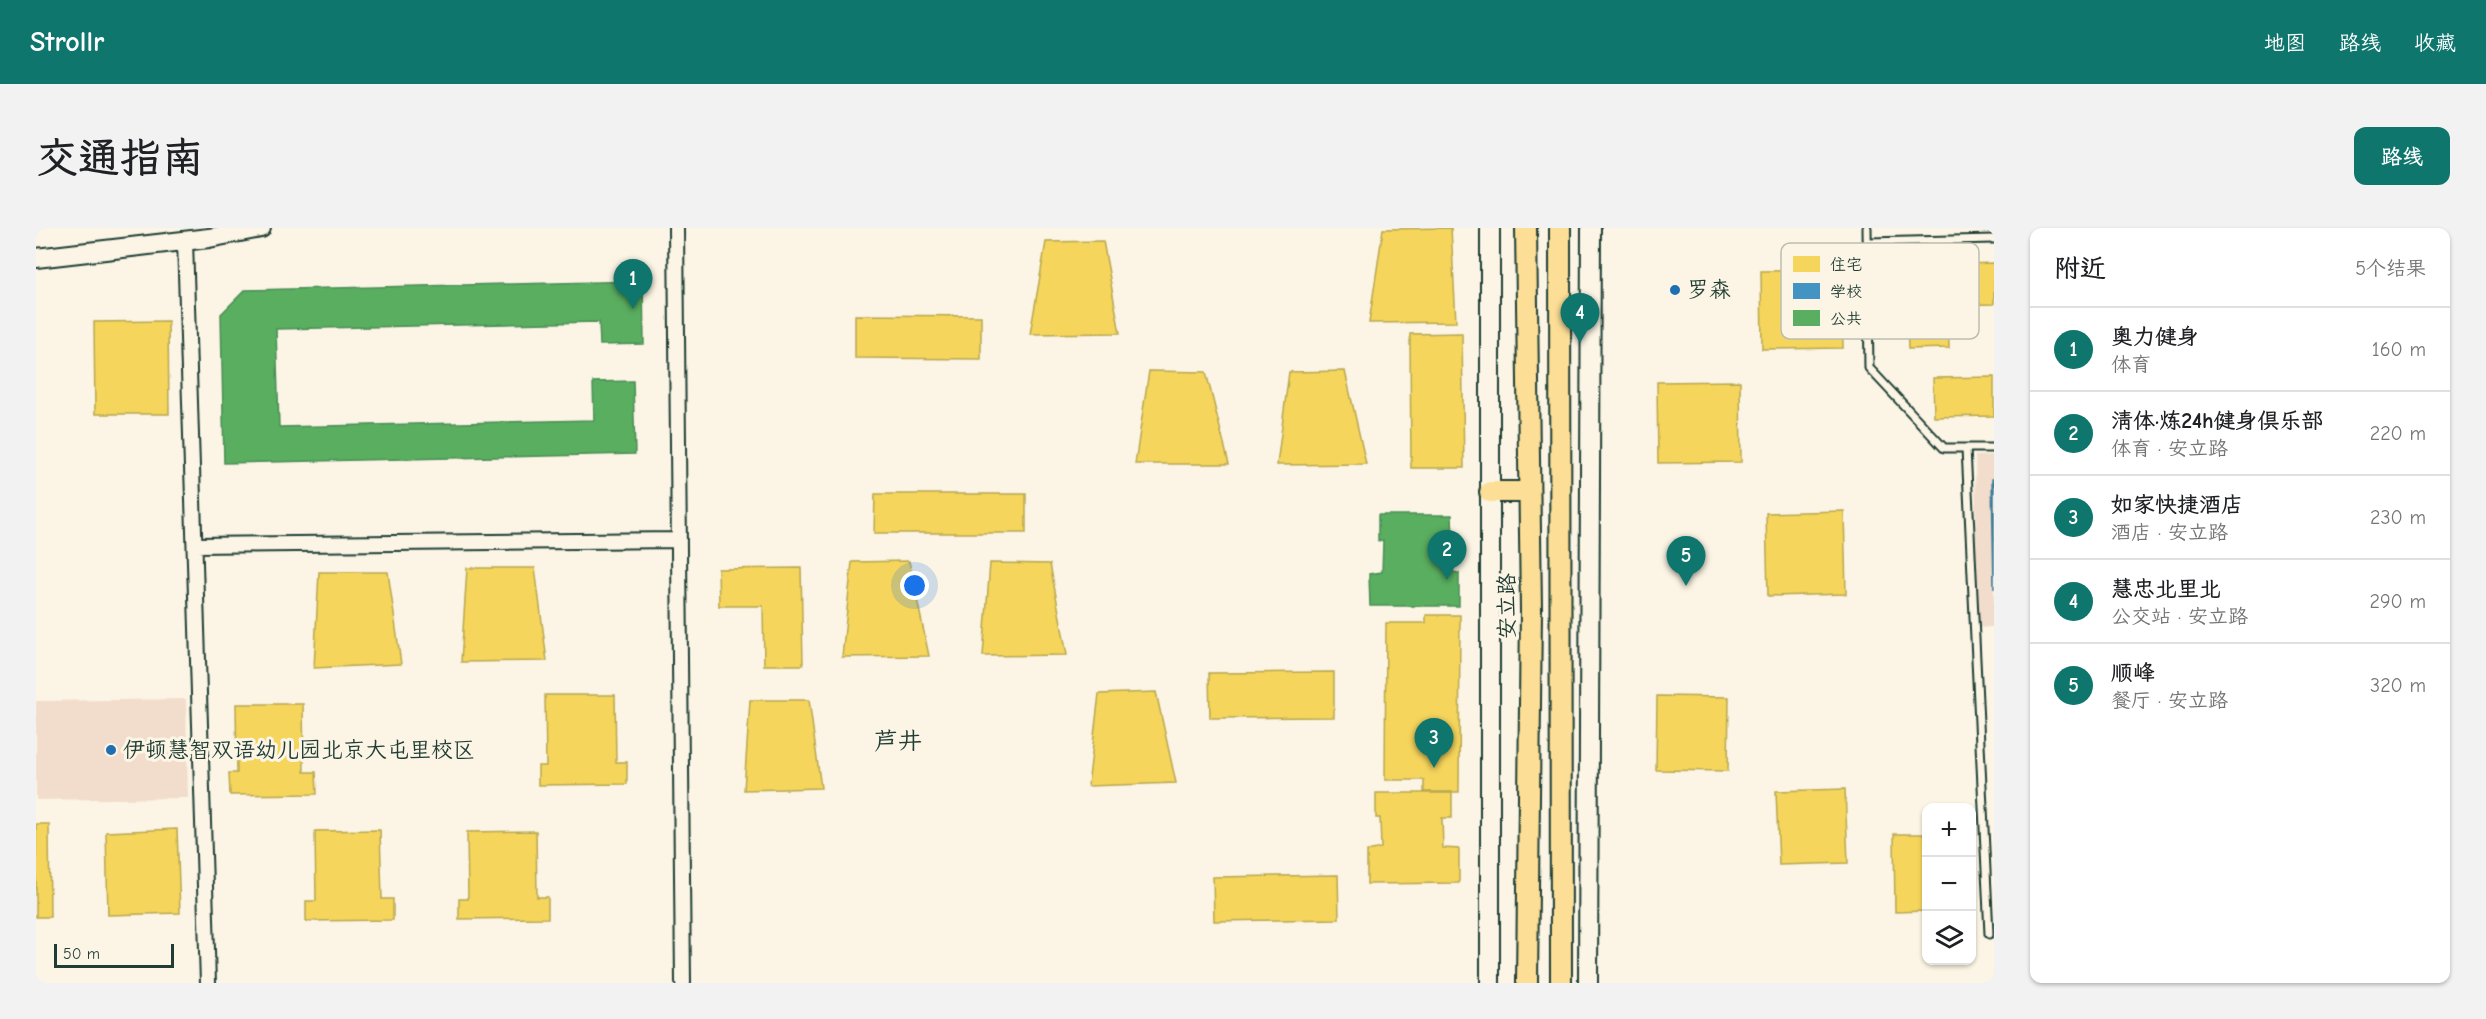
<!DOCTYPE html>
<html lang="zh">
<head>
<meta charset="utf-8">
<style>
	:root { --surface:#fff; --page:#f2f2f2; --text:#202124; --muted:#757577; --line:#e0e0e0; --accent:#0f766e }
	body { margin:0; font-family:"Comic Neue","LXGW WenKai TC",sans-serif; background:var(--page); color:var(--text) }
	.controls { position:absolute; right:18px; bottom:18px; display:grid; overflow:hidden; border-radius:12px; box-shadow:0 2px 4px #0004 }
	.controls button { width:54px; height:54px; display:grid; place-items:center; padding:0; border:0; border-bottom:2px solid var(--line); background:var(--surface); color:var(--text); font:30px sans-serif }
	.scale { position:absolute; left:18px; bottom:15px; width:120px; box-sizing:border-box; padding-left:6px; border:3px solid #1f3d34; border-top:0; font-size:16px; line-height:21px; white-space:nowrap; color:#1f3d34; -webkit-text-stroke:4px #fcf5e5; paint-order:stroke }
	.you { position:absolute; left:879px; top:358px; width:21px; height:21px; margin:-15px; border:4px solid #fff; border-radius:50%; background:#1a73e8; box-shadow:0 0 0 9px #1a73e833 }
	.badge { display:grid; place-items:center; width:39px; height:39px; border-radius:50%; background:var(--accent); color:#fff; font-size:20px; font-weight:700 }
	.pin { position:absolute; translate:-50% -50px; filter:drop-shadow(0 2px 3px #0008) }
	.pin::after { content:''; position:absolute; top:32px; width:21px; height:18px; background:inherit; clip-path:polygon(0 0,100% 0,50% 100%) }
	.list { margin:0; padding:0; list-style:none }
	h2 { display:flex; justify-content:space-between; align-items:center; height:78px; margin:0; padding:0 24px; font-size:26px }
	h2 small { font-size:20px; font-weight:400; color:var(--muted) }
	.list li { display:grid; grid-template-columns:39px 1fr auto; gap:18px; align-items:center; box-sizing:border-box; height:84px; padding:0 24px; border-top:2px solid var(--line) }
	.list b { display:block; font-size:22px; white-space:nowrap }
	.list p { margin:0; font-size:20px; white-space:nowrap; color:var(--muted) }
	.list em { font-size:20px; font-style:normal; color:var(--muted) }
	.icon { flex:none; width:33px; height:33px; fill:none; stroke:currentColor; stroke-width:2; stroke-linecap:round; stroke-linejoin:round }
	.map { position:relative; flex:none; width:1958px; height:755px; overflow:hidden; border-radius:12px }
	header { display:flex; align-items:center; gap:36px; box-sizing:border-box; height:84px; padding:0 30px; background:var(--accent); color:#fff }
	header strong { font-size:28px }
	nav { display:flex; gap:33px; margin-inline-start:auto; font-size:21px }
	.intro { display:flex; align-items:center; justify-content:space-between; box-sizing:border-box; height:144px; padding:0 36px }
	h1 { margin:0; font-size:42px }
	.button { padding:15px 27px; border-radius:12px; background:var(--accent); color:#fff; font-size:21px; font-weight:700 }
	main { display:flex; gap:36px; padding:0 36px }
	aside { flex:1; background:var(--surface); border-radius:12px; box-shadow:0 2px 4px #0004 }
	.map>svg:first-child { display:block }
</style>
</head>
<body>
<header>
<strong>Strollr</strong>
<nav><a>地图</a><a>路线</a><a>收藏</a></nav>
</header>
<div class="intro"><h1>交通指南</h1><a class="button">路线</a></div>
<main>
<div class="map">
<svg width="1958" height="755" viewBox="0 0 1958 755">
	<rect width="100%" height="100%" fill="#fcf5e5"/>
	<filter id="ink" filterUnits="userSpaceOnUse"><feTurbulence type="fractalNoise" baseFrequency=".0167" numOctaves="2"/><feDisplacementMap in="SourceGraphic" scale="12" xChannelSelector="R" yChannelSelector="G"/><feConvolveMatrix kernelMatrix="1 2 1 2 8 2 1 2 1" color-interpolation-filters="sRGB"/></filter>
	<g filter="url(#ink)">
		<path fill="#f2ddcc" d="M1958 227V399L1941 400 1939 228Z
			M150 471 152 570 0 572V473Z"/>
		<path fill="#f6d55c" stroke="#b6a750" stroke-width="1.5" d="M1415 0 1420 94 1333 95 1347 1Z
			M1067 13 1084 105 994 106 1010 14Z
			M1958 35V76L1912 77 1913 120 1872 121 1870 61H1897L1896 37Z
			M1806 42 1807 120 1726 121 1725 43Z
			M819 87 945 88V131L819 130Z
			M132 93 133 186H59L58 94Z
			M1426 105 1428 240H1375L1374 106Z
			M1113 143 1170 144 1193 236H1099Z
			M1309 143 1330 236 1241 237 1253 144Z
			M1958 149V188L1898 189 1897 150Z
			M1704 153 1705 234 1622 235 1621 154Z
			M839 266H990V305H838Z
			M1808 283 1810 366 1732 368 1730 285Z
			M873 333 893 428 806 429 816 334Z
			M954 335 1014 336 1031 427 947 428Z
			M431 340H499L511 433 425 434Z
			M765 340 767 437H728L727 378H683L682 341Z
			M283 344H352L365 436 278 440Z
			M1390 387H1424L1423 564H1388V552H1349L1350 395H1390Z
			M1298 444V489L1174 490 1173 445Z
			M1120 464 1140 555 1052 558 1063 466Z
			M509 467H579L580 534H591V556L502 557V538H510Z
			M1621 468 1693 469 1692 543 1620 542Z
			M714 472H773L785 560 708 562Z
			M200 476H267L268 544H280L281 566 194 567 193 545H201Z
			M1809 561 1812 635 1743 637 1740 563Z
			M1340 565H1416V590H1406L1407 620 1423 621V655L1331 656V623L1345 620 1344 590H1340Z
			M0 596H13L14 689H0Z
			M141 601 144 685 72 687 70 604Z
			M344 602 346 671H357V692L270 693V673H280L279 603Z
			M500 603 501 669H512V690L423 691V671H432L431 604Z
			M1858 606H1890V683L1859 684Z
			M1302 647 1303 691 1178 693 1177 649Z"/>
		<path fill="#4393c3" stroke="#387998" stroke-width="1.5" d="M1956 251H1958V361Z"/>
		<path fill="#5aae61" stroke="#488c54" stroke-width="1.5" d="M607 53 608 116 564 117 563 94 240 101 243 199 558 192 557 154 597 153 599 226 188 235 185 86 209 62Z
			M1342 287H1416L1417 312H1407V342L1423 345V378H1334L1333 346 1346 344 1347 313H1342Z"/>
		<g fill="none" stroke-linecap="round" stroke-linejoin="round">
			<defs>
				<path id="lane" d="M1831 0 1833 140 1908 220H1958
					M1832 14 1958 11
					M1930 220 1953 706"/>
				<path id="street" d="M640 0 647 755
					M149 13 172 755
					M159 317 643 312"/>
				<path id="secondary" d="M0 30 173 10 225 0
					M1454 755V0
					M1552 755 1555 0"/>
				<path id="primary" d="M1490 0 1495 382 1491 755
					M1524 0 1525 755
					M1454 264H1493"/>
			</defs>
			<use href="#lane" stroke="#1f3d34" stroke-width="11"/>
			<use href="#street" stroke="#1f3d34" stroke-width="18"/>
			<use href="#secondary" stroke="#1f3d34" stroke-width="22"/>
			<use href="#primary" stroke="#1f3d34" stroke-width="24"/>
			<use href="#lane" stroke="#fcf5e5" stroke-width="7"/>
			<use href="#street" stroke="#fcf5e5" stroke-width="14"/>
			<use href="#secondary" stroke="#fcf5e5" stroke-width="18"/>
			<use href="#primary" stroke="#fcde96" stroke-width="20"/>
		</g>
	</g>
	<g fill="#1f6fb2" stroke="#fcf5e5" stroke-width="2">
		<circle cx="1639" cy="62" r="6"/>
		<circle cx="75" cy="522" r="6"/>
	</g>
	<g text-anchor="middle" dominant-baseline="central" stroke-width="6" stroke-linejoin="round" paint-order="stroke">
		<g font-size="22" fill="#1f3d34" stroke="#fcf5e5" text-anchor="start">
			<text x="1651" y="62">罗森</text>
			<text x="87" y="522">伊顿慧智双语幼儿园北京大屯里校区</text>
		</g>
		<g font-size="22" fill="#1f3d34" stroke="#fcf5e5">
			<text transform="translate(1471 378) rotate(-90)">安立路</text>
		</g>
		<g font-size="24" fill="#1f3d34" stroke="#fcf5e5">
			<text x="862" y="513">芦井</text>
		</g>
	</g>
	<rect x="1745" y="15" width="198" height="96" rx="9" fill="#fcf5e5" stroke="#babeb0" stroke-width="1.5"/>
	<rect x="1757" y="28" width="27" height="16" fill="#f6d55c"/>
	<rect x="1757" y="55" width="27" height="16" fill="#4393c3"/>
	<rect x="1757" y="82" width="27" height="16" fill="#5aae61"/>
	<g font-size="16" fill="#1f3d34">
		<text x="1794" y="42">住宅</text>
		<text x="1794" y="69">学校</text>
		<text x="1794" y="96">公共</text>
	</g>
</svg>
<div class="controls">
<button>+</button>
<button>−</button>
<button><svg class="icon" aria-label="layers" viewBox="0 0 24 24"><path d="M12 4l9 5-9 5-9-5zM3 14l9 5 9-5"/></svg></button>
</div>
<div class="scale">50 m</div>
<div class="you"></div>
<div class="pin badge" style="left:597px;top:81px">1</div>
<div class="pin badge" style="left:1411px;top:352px">2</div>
<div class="pin badge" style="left:1398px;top:540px">3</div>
<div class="pin badge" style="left:1544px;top:115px">4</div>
<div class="pin badge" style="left:1650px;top:358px">5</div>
</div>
<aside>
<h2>附近<small>5个结果</small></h2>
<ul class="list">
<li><span class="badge">1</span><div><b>奥力健身</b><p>体育</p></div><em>160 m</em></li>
<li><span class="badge">2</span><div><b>清体·炼24h健身俱乐部</b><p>体育 · 安立路</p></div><em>220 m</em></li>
<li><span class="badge">3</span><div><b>如家快捷酒店</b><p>酒店 · 安立路</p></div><em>230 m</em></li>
<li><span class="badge">4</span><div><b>慧忠北里北</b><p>公交站 · 安立路</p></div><em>290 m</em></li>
<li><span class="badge">5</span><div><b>顺峰</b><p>餐厅 · 安立路</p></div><em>320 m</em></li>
</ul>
</aside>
</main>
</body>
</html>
